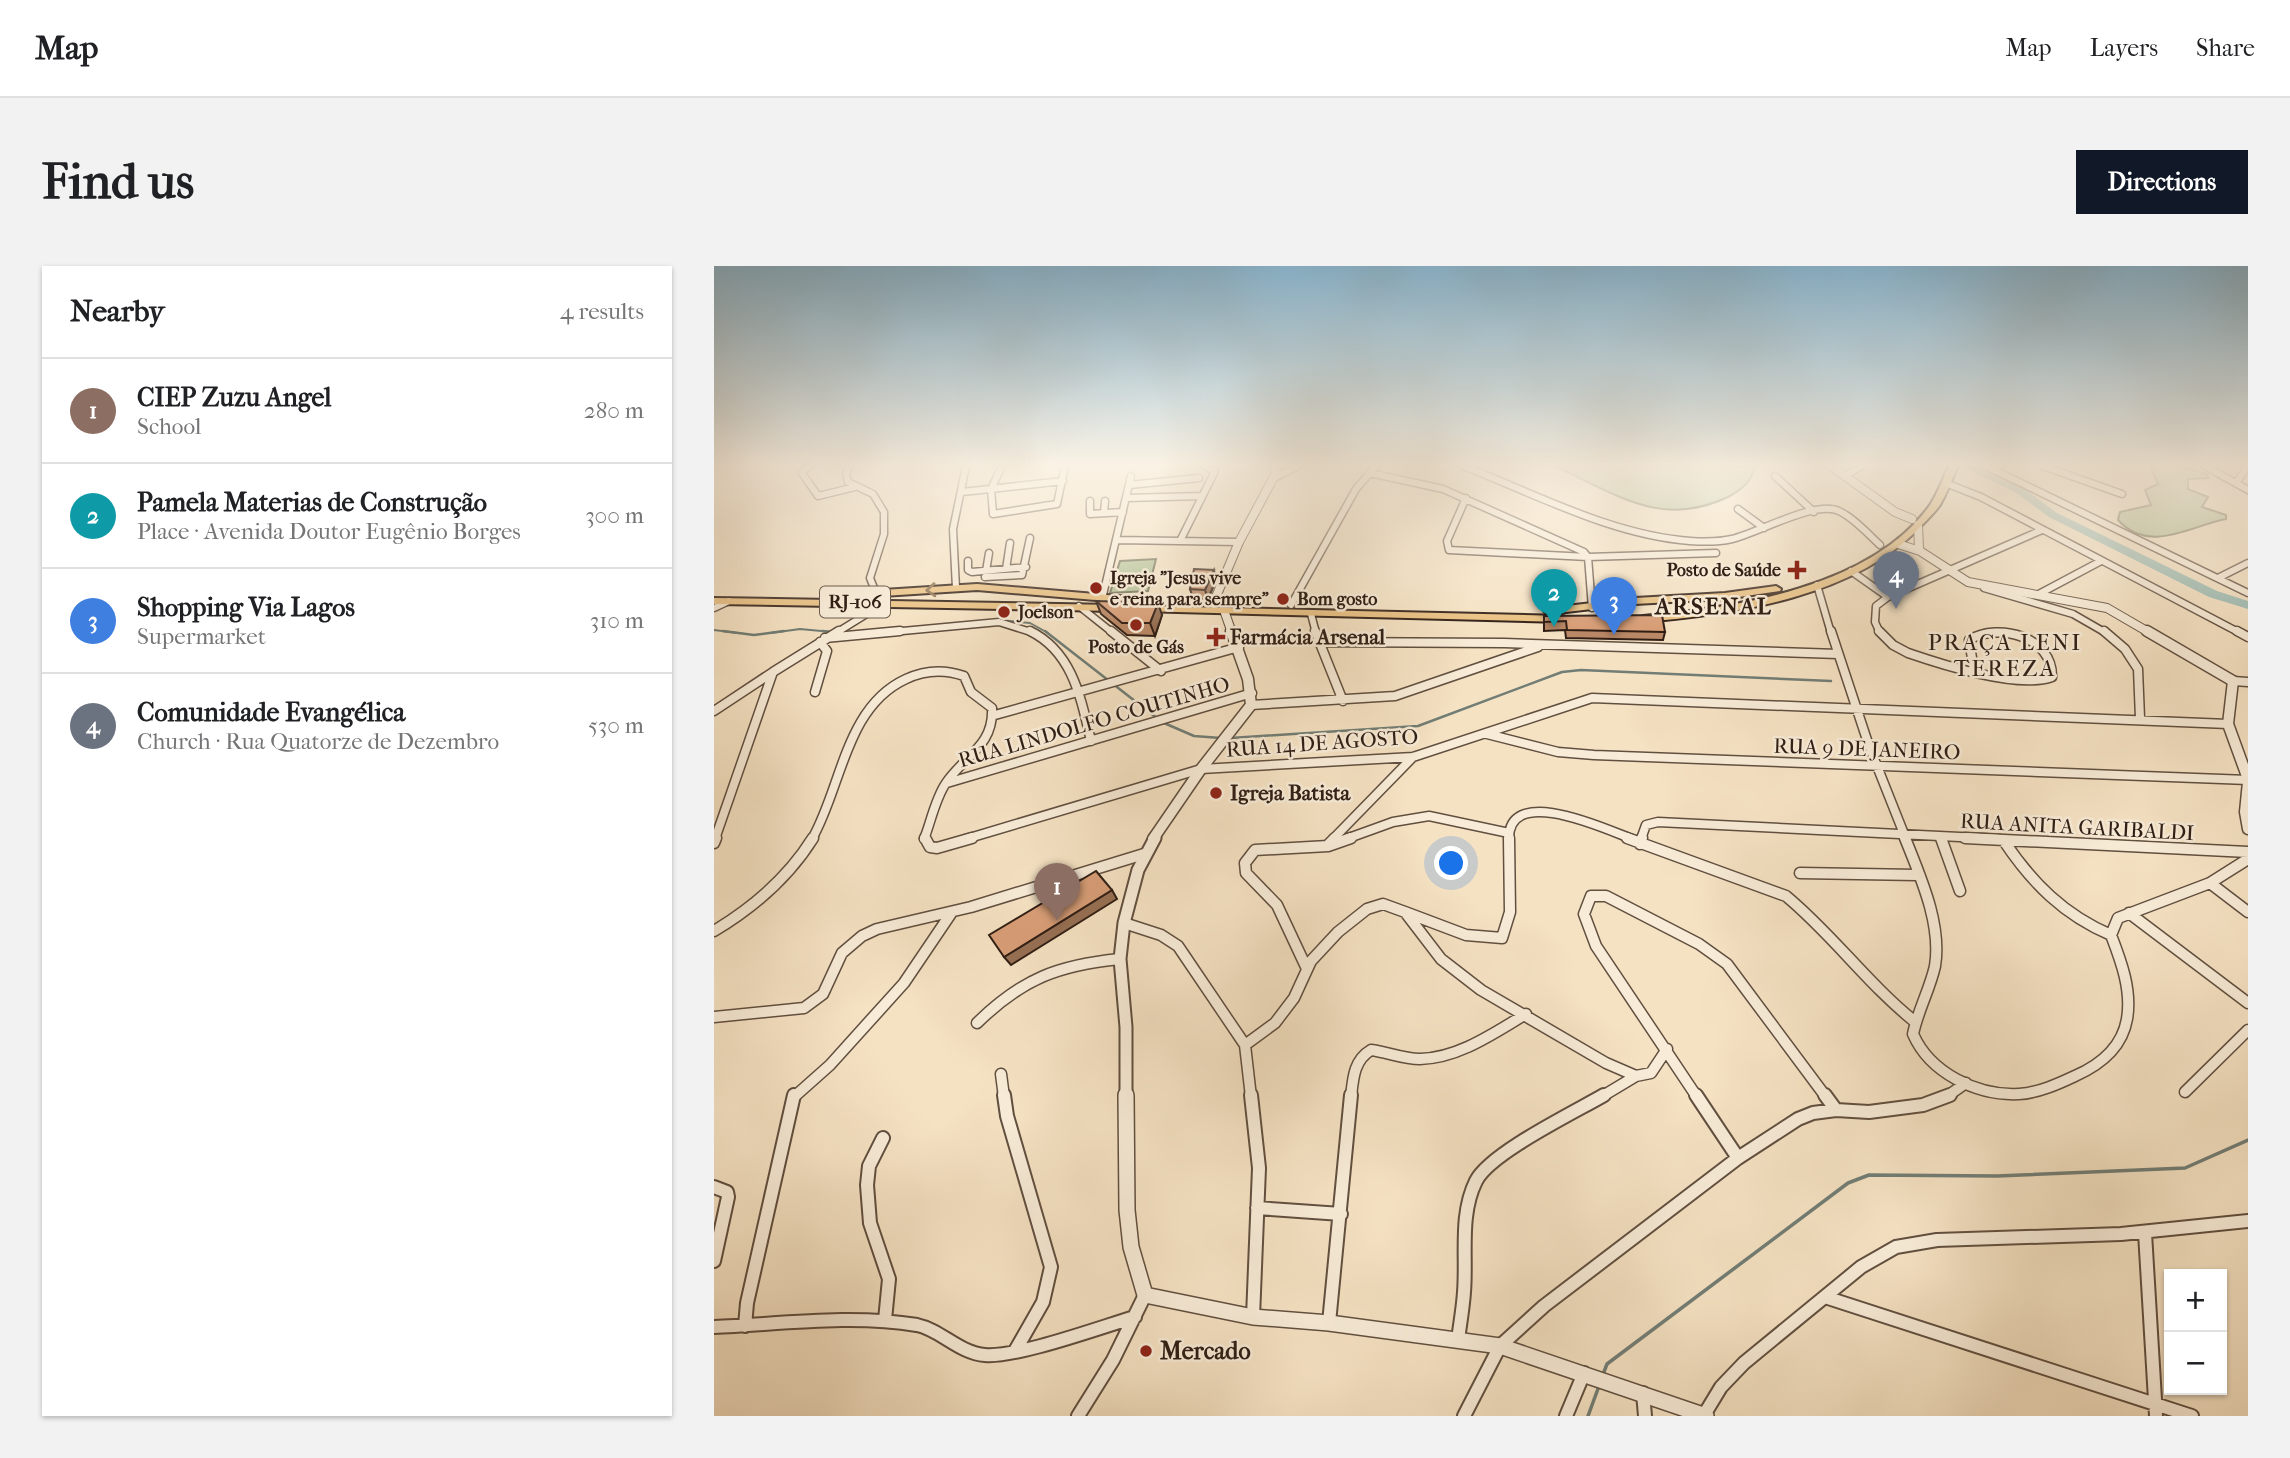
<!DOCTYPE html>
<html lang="en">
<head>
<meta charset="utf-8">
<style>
	:root { --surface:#fff; --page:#f2f2f2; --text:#202124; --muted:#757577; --line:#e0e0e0; --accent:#111827 }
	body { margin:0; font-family:"IM FELL French Canon",serif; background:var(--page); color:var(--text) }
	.controls { position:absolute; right:21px; bottom:21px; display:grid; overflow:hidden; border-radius:0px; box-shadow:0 2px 5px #0004 }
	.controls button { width:63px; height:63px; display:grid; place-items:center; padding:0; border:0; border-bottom:2px solid var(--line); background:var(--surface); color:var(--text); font:35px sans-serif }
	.you { position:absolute; left:738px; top:598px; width:24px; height:24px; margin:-18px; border:5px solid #fff; border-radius:50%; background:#1a73e8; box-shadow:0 0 0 10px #1a73e833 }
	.badge { display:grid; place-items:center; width:46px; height:46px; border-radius:50%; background:var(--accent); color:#fff; font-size:23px; font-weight:700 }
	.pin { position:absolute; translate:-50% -58px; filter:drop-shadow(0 2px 4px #0008) }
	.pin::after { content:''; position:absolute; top:37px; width:24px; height:21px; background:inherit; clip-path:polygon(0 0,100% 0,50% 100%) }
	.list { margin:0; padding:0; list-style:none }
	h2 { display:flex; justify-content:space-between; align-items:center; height:91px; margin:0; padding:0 28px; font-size:30px }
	h2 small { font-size:23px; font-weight:400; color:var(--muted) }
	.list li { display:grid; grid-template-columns:46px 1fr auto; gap:21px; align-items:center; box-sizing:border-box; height:105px; padding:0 28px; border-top:2px solid var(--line) }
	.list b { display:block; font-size:26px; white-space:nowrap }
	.list p { margin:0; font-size:23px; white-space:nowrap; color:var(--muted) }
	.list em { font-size:23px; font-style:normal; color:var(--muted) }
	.map { position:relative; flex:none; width:1534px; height:1150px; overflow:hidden; border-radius:0px }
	header { display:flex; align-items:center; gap:42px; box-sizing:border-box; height:98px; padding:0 35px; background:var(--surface); border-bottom:2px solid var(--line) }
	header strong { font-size:33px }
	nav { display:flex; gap:38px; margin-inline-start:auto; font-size:24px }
	.intro { display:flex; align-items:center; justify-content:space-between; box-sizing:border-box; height:168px; padding:0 42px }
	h1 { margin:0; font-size:49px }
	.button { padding:18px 32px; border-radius:0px; background:var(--accent); color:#fff; font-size:24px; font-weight:700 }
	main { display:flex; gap:42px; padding:0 42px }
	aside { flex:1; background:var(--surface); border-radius:0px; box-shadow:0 2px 5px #0004 }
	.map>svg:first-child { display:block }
</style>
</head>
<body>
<header>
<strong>Map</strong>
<nav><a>Map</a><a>Layers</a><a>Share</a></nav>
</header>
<div class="intro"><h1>Find us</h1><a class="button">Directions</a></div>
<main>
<aside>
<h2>Nearby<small>4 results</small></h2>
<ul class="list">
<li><span class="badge" style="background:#8d6e63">1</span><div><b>CIEP Zuzu Angel</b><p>School</p></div><em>280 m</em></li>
<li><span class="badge" style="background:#0f9aa8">2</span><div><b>Pamela Materias de Construção</b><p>Place · Avenida Doutor Eugênio Borges</p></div><em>300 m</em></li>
<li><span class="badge" style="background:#3f7fe0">3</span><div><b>Shopping Via Lagos</b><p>Supermarket</p></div><em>310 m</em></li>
<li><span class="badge" style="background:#6b7280">4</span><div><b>Comunidade Evangélica</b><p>Church · Rua Quatorze de Dezembro</p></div><em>530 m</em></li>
</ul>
</aside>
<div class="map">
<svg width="1534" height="1150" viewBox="0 0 1534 1150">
	<rect width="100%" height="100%" fill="#f5e2c3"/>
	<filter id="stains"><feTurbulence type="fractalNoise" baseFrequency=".00286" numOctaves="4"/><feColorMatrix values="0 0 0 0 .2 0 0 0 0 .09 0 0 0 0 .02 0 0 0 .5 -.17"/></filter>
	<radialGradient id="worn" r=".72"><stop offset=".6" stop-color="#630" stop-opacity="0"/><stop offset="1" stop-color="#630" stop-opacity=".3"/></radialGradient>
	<path fill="#b5c499" stroke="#727157" stroke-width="2" d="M841 200H1041C1038 216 1027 224 1014 231 947 263 902 228 841 200Z
		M1436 200H1465L1493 208 1495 212 1474 213V223L1494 231 1488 241 1512 249V253C1478 259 1436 289 1404 254L1406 246 1437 239 1431 224 1444 218Z
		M442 293 434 325 396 327 406 295Z"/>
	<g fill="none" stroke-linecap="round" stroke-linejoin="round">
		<path stroke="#717d75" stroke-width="2" d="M285 354 316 357 334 367
			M0 364 23 367
			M57 367 86 363 118 366"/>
		<path stroke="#717d75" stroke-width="2.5" d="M9 365 40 369 70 365
			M108 365 118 366
			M331 365 444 453
			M450 457 480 470 507 472
			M517 472 704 460 848 406 867 404 1117 415"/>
		<path stroke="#717d75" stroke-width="3.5" d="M888 1111 893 1098 1134 917 1155 909 1283 910 1471 902 1534 874
			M874 1150 885 1120"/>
		<path fill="#9cbdb5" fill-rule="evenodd" d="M1246 200H1260L1309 222 1343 247 1503 325 1534 335V343L1495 331 1335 251 1301 226Z"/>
		<defs>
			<path id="minor-far3" d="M95 200 88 207 104 230 141 221
				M135 200 132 208 134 216 159 228 170 246V268L156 312 162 327
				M288 200 277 223 279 248 343 238 351 200
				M749 200C822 228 897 269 976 275 990 276 1005 276 1018 273 1044 267 1101 234 1125 245 1140 252 1154 268 1166 279
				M1272 200 1534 327
				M1329 200 1408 228
				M1491 200 1534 224
				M656 207 729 223 870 286 874 291 878 342
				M1061 210 1100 246
				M1131 210 1147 200
				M558 213 584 200
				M1522 217 1534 200
				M1234 218 1267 231 1526 367
				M415 219 485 212
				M248 226 349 215
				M412 232 488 230
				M752 232 733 275 735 284 874 291 1002 287
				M376 235V248L409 246
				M1024 243 1050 262
				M390 247 391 235
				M404 274 525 276
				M466 275 501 205 491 200
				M254 295V304L258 306 312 301
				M292 303 296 277
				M272 305 275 287
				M1137 305 1174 331
				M271 311 308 309 316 272
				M1504 312 1534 297
				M1103 319 1117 367
				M242 322 239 263 252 200
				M1270 322 1359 348 1392 367
				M1323 329 1387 295
				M388 333 417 210
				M577 339 642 223 662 200
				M365 340 399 367
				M0 342 15 335
				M597 348 602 367
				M122 367 172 336
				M167 367 285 356 320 367
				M1166 367 1161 356 1162 340 1174 331 1328 264
				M1271 367H1294"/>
			<path id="minor-far2" d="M316 365C359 386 367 433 377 475
				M397 365 447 405
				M601 365 629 435
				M1117 365 1155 480 1192 573
				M1165 365 1179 379 1194 387C1229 399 1304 423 1338 411 1339 371 1285 356 1255 374L1260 404
				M1390 365 1411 383 1424 403 1426 452
				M1523 365 1534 371
				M111 372 186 365
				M604 376 790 377 1124 388
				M1519 415 1534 416
				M101 426 113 385 106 376
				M537 439 681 430 824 381
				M0 445 59 406
				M281 449 525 381
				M773 468 844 486 880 489 1534 514
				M233 517 538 427
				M1 573 59 406 125 365
				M98 573C128 521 131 441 192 413 211 404 230 403 250 410L257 426 278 442C280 480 250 490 232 517 221 533 217 556 210 573
				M252 573 487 503 699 491 878 432 1514 458
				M619 573 699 491
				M632 573 679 556 715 550 795 567
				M795 573C794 517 894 564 918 573
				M927 573 932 559 944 556 1286 573"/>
			<path id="minor-far1" d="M211 572 216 581 223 582 258 572
				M913 572 1072 630C1118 668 1153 717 1200 755
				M1191 572C1206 610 1228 658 1221 700 1216 723 1204 744 1199 768 1216 807 1263 830 1305 828 1324 827 1344 818 1361 810 1386 799 1408 782 1413 753 1418 724 1407 695 1397 669L1404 652 1496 617 1534 593
				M1227 572 1246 625
				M1251 572 1534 586
				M1290 575C1318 617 1350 649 1397 669
				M0 577 2 572
				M615 578 621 572
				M926 578 928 572
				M1086 607 1203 609
				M1496 617 1534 646
				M691 646 752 669 788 672 796 646 795 572
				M1415 647 1534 737
				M410 657 447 669 464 680 531 779 537 831
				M0 665C40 641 74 612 99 572
				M593 703 563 639 532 607 531 597 541 584 614 580 637 572
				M0 751 90 742 109 728 128 687 148 670 163 663 257 641 430 588
				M263 757C308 713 344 699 406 693
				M531 779 561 757 580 732 597 695 624 666 653 643 669 638 691 646 727 693 767 724 892 797 922 810 937 807 953 783
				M287 808 290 831
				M1471 826 1534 764
				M80 831 116 799 190 717 238 646
				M637 831C639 812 640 794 657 784 673 786 689 793 706 793 745 792 780 767 812 748
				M887 831 922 810
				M983 831 882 680 870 648 877 630H892L985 678 1013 698 1112 831
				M1232 831 1252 817"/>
			<path id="minor" d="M290 829 293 850 337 1001 329 1036 301 1085
				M537 829 545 902 539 1051
				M982 829 1024 892
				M1111 829 1122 844
				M169 872 155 900 153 919 156 957 175 1013 171 1054
				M0 921 13 926 14 931 0 995
				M543 942 627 948
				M1431 967 1442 1150
				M1114 1032 1478 1150
				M615 1057 637 829
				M31 1060 33 1037 80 829
				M0 1061C67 1058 137 1048 203 1059 227 1064 245 1087 271 1089 302 1092 387 1061 421 1051
				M744 1074C746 1058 749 1042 750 1026 753 990 745 949 762 915 776 887 861 846 890 829
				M929 1127 931 1150
				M990 1149 1007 1121 1030 1097 1147 1001 1182 981 1223 974 1407 968 1534 955
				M364 1150 399 1094 431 1029
				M750 1150 786 1080 830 1040 1024 892 1084 853 1099 847 1122 844 1155 846 1209 839 1236 829
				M852 1150 870 1107"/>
			<path id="tertiary-far3" d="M1117 200 1181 246 1198 253
				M1204 259 1205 282
				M1184 278 1206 285 1254 316 1393 342 1436 367
				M499 338 525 276 562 207 560 200
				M511 347 518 367"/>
			<path id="tertiary-far2" d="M1433 365 1519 415 1514 458 1534 513
				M1534 516 1531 546 1534 563
				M439 573 487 503 537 439 534 413 517 365"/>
			<path id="tertiary-far1" d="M412 831V761L406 693 410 657 424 604 441 572"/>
			<path id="tertiary" d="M412 829 413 944 417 981 431 1029 539 1051 615 1057 786 1080 992 1150"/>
			<path id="trunk" d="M1235 200H1244C1238 213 1233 227 1226 239 1221 246 1214 253 1208 259 1142 331 1022 348 929 356L923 353 929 350C1022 342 1158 321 1216 239 1224 227 1229 212 1235 200Z
				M263 318 440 333 445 336 440 339 263 324 153 331 148 328 153 325Z
				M1062 320 1067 323 1066 325 1011 333 921 338 835 348 830 345 835 342 921 332 1011 327Z
				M0 332 401 339 406 342 401 345 0 338Z
				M429 340 849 350 855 353 849 356 425 345V341Z"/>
		</defs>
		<use href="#minor-far3" stroke="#614f40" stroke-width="9"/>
		<use href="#minor-far2" stroke="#614f40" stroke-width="11"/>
		<use href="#minor-far1" stroke="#614f40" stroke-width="13"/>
		<use href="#minor" stroke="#614f40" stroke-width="16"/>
		<use href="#tertiary-far3" stroke="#614f40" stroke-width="10"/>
		<use href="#tertiary-far2" stroke="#614f40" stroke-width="13"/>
		<use href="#tertiary-far1" stroke="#614f40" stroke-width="15"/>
		<use href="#tertiary" stroke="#614f40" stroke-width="18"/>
		<use href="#trunk" stroke="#301e15" stroke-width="4"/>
		<use href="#minor-far3" stroke="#f8ecd8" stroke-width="6"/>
		<use href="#minor-far2" stroke="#f8ecd8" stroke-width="8"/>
		<use href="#minor-far1" stroke="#f8ecd8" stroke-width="10"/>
		<use href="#minor" stroke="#f8ecd8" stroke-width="12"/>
		<use href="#tertiary-far3" stroke="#f8ecd8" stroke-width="8"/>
		<use href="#tertiary-far2" stroke="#f8ecd8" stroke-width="10"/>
		<use href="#tertiary-far1" stroke="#f8ecd8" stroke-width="11"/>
		<use href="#tertiary" stroke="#f8ecd8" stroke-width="15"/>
		<use href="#trunk" fill="#eac182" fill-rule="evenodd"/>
	</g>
	<path fill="#ba8866" stroke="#301e15" stroke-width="2" d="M502 314 494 333 479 332 476 323Z
		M382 335 448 349 441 370 413 369 387 348Z
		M830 350 951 366 949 374 852 372 851 364 830 365Z"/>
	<path fill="#976f53" stroke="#301e15" stroke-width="2" d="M500 304 502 314 494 333 491 324Z
		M444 337 448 349 441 370 436 357Z
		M398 624 403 633 297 699 290 691Z"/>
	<path fill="#d89e77" stroke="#301e15" stroke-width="2" d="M480 303 500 304 491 324 476 323Z
		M382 335 444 337 436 357H408Z
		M948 349 951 366 853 364 852 355 830 356V350Z
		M382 605 398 624 290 691 275 669Z"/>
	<defs><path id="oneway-chevron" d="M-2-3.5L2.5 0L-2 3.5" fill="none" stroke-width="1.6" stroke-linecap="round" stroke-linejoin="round" transform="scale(1.75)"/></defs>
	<use stroke="#8d704c" href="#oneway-chevron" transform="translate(217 324) rotate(176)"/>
	<linearGradient id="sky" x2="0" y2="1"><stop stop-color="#89b8d4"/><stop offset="0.55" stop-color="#faf2e4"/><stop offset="1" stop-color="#faf2e4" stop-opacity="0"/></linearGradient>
	<rect width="1534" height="361" fill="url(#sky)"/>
	<g fill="#8f2418" stroke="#f8ecd8" stroke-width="2.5">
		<path d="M1079.5 293.5h7v7h7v7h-7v7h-7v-7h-7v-7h7z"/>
		<circle cx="382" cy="322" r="7"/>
		<circle cx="569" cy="333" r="7"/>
		<circle cx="290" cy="346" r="7"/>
		<circle cx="422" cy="359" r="7"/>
		<path d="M498.5 360.5h7v7h7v7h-7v7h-7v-7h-7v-7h7z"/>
		<circle cx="502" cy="527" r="7"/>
		<circle cx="432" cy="1085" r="7"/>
	</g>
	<g text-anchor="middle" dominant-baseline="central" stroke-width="5" stroke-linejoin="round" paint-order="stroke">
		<g font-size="18" font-weight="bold" fill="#301e15" stroke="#f8ecd8" text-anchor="start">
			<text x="1067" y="304" text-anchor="end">Posto de Saúde</text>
			<text x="396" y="312">Igreja "Jesus vive<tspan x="396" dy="21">e reina para sempre"</tspan></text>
			<text x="583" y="333">Bom gosto</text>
			<text x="304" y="346">Joelson</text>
			<text x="422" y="381" text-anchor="middle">Posto de Gás</text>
		</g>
		<rect fill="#f8ecd8" stroke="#6c5c50" stroke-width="2" x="106" y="320.5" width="70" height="31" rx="5"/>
		<g font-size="19" font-weight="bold" fill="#301e15">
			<text x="141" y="336">RJ-106</text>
		</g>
		<g font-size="21" font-weight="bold" fill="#301e15" stroke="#f8ecd8" text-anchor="start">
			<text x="516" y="371">Farmácia Arsenal</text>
			<text x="516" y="527">Igreja Batista</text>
		</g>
		<g font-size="21" fill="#301e15" stroke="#f8ecd8">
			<text transform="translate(380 456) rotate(-16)">RUA LINDOLFO COUTINHO</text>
			<text transform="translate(608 477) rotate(-4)">RUA 14 DE AGOSTO</text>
			<text transform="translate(1153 483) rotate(2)">RUA 9 DE JANEIRO</text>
			<text transform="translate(1363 561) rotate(3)">RUA ANITA GARIBALDI</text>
		</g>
		<g font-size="23" font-weight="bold" letter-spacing="2" fill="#301e15" stroke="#f8ecd8">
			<text x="1000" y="340">ARSENAL</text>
		</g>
		<g font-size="23" letter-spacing="2" fill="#301e15" stroke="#f8ecd8">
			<text x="1291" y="376">PRAÇA LENI<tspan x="1291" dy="26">TEREZA</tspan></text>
		</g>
		<g font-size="24" font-weight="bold" fill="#301e15" stroke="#f8ecd8" text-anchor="start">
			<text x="446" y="1085">Mercado</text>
		</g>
	</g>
	<rect width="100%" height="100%" filter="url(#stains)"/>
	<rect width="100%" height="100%" fill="url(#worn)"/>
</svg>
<div class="controls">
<button>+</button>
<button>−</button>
</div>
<div class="you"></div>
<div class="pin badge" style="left:343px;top:655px;background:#8d6e63">1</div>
<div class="pin badge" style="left:840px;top:361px;background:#0f9aa8">2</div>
<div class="pin badge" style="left:900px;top:369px;background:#3f7fe0">3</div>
<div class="pin badge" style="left:1182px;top:343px;background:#6b7280">4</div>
</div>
</main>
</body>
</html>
